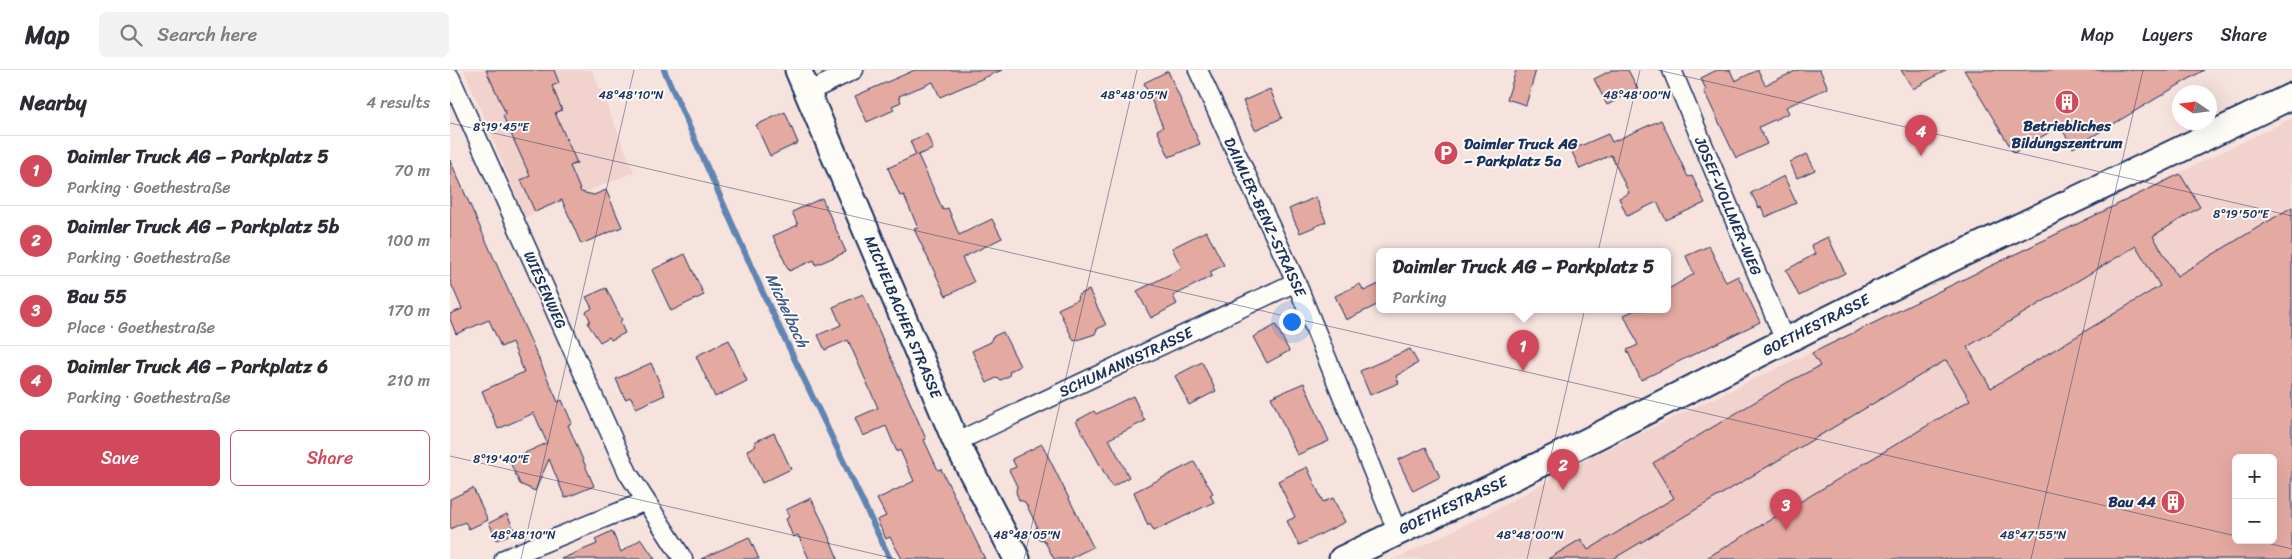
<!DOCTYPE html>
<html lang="en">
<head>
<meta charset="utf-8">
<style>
	:root { --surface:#fff; --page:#f2f2f3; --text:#2b2b33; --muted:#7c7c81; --line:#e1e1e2; --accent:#d1495b }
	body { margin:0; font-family:Sriracha,sans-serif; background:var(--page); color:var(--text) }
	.controls { position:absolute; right:15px; bottom:15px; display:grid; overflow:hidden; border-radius:8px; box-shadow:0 5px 20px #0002 }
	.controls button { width:45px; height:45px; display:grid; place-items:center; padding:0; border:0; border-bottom:1px solid var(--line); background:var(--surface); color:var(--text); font:25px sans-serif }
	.compass { position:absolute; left:1722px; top:15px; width:45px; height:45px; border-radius:50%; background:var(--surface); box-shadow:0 5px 20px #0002; rotate:283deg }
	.you { position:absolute; left:841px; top:251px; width:18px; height:18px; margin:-12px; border:4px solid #fff; border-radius:50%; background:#1a73e8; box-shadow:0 0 0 8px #1a73e833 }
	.badge { display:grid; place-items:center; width:32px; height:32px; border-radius:50%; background:var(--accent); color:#fff; font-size:16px; font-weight:700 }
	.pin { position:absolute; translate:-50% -41px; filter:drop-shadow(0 1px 2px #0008) }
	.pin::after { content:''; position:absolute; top:26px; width:18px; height:15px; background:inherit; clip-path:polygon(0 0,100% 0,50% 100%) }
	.popup { position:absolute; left:926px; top:178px; width:295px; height:65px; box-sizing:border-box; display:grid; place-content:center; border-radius:8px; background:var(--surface); filter:drop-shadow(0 1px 4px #0005); font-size:16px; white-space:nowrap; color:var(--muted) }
	.popup b { font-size:19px; color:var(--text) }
	.popup::after { content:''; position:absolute; left:50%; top:100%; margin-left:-10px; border:10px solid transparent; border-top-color:var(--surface) }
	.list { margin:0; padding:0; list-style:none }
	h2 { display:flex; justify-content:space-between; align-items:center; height:65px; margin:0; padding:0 20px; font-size:21px }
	h2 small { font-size:16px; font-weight:400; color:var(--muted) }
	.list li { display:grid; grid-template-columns:32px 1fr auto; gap:15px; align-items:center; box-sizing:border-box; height:70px; padding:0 20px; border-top:1px solid var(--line) }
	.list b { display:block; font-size:19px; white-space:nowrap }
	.list p { margin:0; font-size:16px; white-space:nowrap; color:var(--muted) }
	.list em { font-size:16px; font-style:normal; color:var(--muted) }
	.actions { display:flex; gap:10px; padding:15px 20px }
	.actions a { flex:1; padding:11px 0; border:1px solid var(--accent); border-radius:8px; text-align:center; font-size:18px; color:var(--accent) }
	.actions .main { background:var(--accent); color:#fff }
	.icon { flex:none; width:28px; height:28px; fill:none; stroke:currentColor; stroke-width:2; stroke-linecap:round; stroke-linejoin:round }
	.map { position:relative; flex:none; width:1842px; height:489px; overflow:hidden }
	header { display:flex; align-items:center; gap:30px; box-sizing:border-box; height:70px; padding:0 25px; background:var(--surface); border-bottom:1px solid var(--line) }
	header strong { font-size:24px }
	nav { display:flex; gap:28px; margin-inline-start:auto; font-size:18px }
	.search { width:350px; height:45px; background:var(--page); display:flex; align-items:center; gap:12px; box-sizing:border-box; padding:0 18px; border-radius:8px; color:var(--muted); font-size:19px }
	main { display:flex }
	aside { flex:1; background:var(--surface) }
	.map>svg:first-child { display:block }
</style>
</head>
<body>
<header>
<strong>Map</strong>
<div class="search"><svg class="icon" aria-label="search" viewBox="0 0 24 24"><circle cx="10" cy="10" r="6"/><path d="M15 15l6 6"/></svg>Search here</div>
<nav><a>Map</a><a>Layers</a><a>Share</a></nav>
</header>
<main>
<aside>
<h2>Nearby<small>4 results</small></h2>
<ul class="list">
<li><span class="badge">1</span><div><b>Daimler Truck AG − Parkplatz 5</b><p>Parking · Goethestraße</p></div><em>70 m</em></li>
<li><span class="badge">2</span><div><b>Daimler Truck AG − Parkplatz 5b</b><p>Parking · Goethestraße</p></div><em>100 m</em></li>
<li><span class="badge">3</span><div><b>Bau 55</b><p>Place · Goethestraße</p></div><em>170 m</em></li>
<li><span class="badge">4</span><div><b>Daimler Truck AG − Parkplatz 6</b><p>Parking · Goethestraße</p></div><em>210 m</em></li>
</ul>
<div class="actions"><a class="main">Save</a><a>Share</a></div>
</aside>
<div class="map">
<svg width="1842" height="489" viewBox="0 0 1842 489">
	<rect width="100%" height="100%" fill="#f6e3de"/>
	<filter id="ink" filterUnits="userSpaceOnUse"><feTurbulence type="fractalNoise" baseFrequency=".02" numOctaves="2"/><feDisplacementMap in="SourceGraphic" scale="10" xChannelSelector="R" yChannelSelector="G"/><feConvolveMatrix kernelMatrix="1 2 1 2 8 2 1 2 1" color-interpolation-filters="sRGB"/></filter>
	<g filter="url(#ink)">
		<path fill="#f1d2cc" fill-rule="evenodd" d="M14 0H142L184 102 75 147Z
			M1842 48V489H946L1047 439 1147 384 1420 254ZM1786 388H1823V470H1786Z"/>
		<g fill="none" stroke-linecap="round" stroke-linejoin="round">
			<path stroke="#6085b2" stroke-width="6" d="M214 0 312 221 440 489"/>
		</g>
		<path fill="#e4aaa2" stroke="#1b2f5e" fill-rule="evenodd" d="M36 0H104L109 13 102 16 112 40 105 43 127 93 120 96 131 122 144 125 156 120 172 157 131 174 112 130 85 142 71 110 80 106 53 46 56 44Z
			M465 0H552L490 27 483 12 449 26 451 32 442 36 444 40 417 52 405 26Z
			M1066 0H1086L1076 35 1057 29Z
			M1162 0H1178L1188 19 1157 35 1144 9Z
			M1267 0H1280L1285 11 1308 0 1315 15 1348 0H1370L1378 18 1336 37 1339 43 1309 57 1317 74 1286 88 1254 21 1256 20 1251 8Z
			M1451 0H1496L1463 19Z
			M1514 0H1754L1623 78 1610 56 1564 83Z
			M718 1 750 74 719 87 707 60 713 57 694 13Z
			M820 19 832 48 805 60 793 31Z
			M335 42 348 73 320 86 306 55Z
			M1211 50 1238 107 1242 106 1255 133 1216 150 1207 132 1177 146 1169 128 1179 123 1161 85 1130 99 1121 80 1158 64 1162 72Z
			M477 64 483 79 468 85 493 140 498 138 509 165 542 149 552 168 512 188 524 212 496 226 464 159 468 158 454 125 450 126 438 98 466 85 460 71Z
			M1357 84 1365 100 1347 108 1340 92Z
			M0 90 108 332 112 330 122 353 118 355 144 416 115 428 99 389 85 421 70 414 59 390 97 373 84 343 48 359 32 321 74 302 62 272 51 277 39 250 6 264 0 249V244L12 239 0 211Z
			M1730 104 1750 137 1703 166 1727 206 1842 137V489H1255L1520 330 1496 290 1163 489H1098L1131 469 1138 480 1224 428 1203 393 1338 312 1370 296 1362 283ZM1686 176 1710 216 1541 318 1517 277ZM1786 388H1823V470H1786Z
			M1334 106 1346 133 1316 147 1311 137 1309 138 1301 123Z
			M866 127 876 152 850 163 839 139Z
			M372 128 396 182 366 195 364 190 339 201 323 166 348 155 342 142Z
			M756 161 774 195 760 202 762 206 723 226 727 234 701 248 687 221 732 198 722 178Z
			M1378 167 1395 203 1349 226 1336 200 1365 184 1361 175Z
			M1259 176 1276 212 1288 206 1310 252 1191 310 1177 280 1188 275 1174 245 1185 240H1217V220L1244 204 1236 186Z
			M235 184 254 225 221 241 202 200Z
			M910 214 914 221 929 214V234L896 250 885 226Z
			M156 218 172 250 170 252 175 263 161 270 159 267 150 272 138 254 140 250 136 242 142 238 136 227Z
			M639 220 656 255 647 259 645 264 624 271 608 239 627 230 628 225Z
			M413 224 476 369 474 370 488 400 491 399 535 489H452L440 467 436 469 427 450 436 446 427 429 464 411 450 380 447 382 436 356 413 366 405 348 428 338 398 270 375 280 368 265 391 255 383 237Z
			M826 255 839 281 817 293 803 267Z
			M553 262 570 296 560 301 559 306 551 310 546 308 537 313 522 281 541 272 542 267Z
			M279 270 297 311 265 327 246 286Z
			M960 279 968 293 946 306 949 313 920 325 910 301Z
			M752 292 766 321 739 335 725 306Z
			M201 293 215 325 186 338 181 327 175 329 166 309Z
			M854 313 879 371 847 385 821 327Z
			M683 326 695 351 659 369 679 407 662 417 626 351 644 341 646 344Z
			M324 363 341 399 312 413 297 380 306 376 304 372Z
			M592 374 643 477 619 489H604L594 470 589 469 585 461 587 456 575 432 569 430 566 422 567 416 559 400 566 397 562 389Z
			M976 377 990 407 963 421 948 390Z
			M744 392 763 423 760 425 764 432 704 461 700 454 698 456 684 422Z
			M857 397 873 432 883 428 895 452 849 475 837 451 845 447 828 411Z
			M23 418 38 450 19 459 15 452 0 459V429Z
			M361 428 373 453 388 489H359L348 465 343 467 336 449 339 447 336 440Z
			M57 444 65 462 47 470 39 453Z
			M162 461 171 482 191 469 205 489H111L147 474 145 469Z
			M299 467 309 489H251Z"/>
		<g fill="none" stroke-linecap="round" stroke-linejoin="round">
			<defs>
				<path id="street" d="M748 0 846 212 947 461
					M1222 0 1335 271
					M0 7 178 403 233 489
					M358 22 404 0
					M506 372 846 212
					M54 489 196 431"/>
				<path id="secondary" d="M348 0 506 372 567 489
					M892 489 1112 384 1428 224 1842 26"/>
			</defs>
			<use href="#street" stroke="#1b2f5e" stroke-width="21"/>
			<use href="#secondary" stroke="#1b2f5e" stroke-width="29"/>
			<use href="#street" stroke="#fdfcf7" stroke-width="18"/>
			<use href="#secondary" stroke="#fdfcf7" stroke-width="25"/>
		</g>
	</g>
	<path fill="none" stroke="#1b2f5e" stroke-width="1" stroke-opacity="0.45" d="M1208 0 1842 146M0 53 1786 466M0 386 446 489M1805 470 1842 479M71 489 184 0M574 489 687 0M1077 489 1190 0M1581 489 1693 0"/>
	<defs>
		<symbol id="building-disc" viewBox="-11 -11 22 22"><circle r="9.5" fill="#d1495b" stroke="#fdfcf7"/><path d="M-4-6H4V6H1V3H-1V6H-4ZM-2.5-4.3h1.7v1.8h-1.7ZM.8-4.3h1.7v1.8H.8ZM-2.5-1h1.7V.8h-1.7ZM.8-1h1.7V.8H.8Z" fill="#fff"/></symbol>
		<symbol id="parking-disc" viewBox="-11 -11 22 22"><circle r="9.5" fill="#d1495b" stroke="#fdfcf7"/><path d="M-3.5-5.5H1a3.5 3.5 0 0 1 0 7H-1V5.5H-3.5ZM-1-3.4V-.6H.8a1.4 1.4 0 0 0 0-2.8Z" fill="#fff"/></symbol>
	</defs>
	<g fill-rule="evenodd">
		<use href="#building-disc" x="1603" y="18" width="28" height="28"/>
		<use href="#parking-disc" x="982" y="69" width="28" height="28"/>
		<use href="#building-disc" x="1709" y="418" width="28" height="28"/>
	</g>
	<g text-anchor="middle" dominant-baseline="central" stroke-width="4" stroke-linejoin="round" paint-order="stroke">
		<g font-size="15" font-weight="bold" fill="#1b2f5e" stroke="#fdfcf7">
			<text x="1617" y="56">Betriebliches<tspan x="1617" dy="17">Bildungszentrum</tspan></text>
			<text x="1014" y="74" text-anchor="start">Daimler Truck AG<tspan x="1014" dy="17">− Parkplatz 5a</tspan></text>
			<text x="1706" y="432" text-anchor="end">Bau 44</text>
		</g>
		<g font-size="15" fill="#1b2f5e" stroke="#fdfcf7">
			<text transform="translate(1278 136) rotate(67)">JOSEF-VOLLMER-WEG</text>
			<text transform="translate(815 147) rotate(65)">DAIMLER-BENZ-STRASSE</text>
			<text transform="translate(95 220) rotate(66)">WIESENWEG</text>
			<text transform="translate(453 247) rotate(67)">MICHELBACHER STRASSE</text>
			<text transform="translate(1366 255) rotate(-27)">GOETHESTRASSE</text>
			<text transform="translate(676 292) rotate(-25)">SCHUMANNSTRASSE</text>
			<text transform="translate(1003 435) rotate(-25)">GOETHESTRASSE</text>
		</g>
		<g font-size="16" font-style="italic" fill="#3e5a88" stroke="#fdfcf7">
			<text transform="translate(337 240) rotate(65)">Michelbach</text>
		</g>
	</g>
	<g font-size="12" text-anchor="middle" fill="#1b2f5e" stroke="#fdfcf7" stroke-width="4" stroke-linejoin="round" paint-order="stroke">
		<text x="181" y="29">48°48'10"N</text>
		<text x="684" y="29">48°48'05"N</text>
		<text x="1187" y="29">48°48'00"N</text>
		<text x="51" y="61">8°19'45"E</text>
		<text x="1791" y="148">8°19'50"E</text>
		<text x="51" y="393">8°19'40"E</text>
		<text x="73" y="469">48°48'10"N</text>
		<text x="577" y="469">48°48'05"N</text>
		<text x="1080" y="469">48°48'00"N</text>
		<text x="1583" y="469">48°47'55"N</text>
	</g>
</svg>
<div class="controls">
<button>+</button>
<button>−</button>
</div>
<svg class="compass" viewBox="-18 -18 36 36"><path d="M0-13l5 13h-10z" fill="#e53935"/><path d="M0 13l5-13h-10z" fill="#7c7c81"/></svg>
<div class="you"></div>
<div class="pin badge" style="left:1073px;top:301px">1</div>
<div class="popup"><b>Daimler Truck AG − Parkplatz 5</b>Parking</div>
<div class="pin badge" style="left:1113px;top:420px">2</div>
<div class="pin badge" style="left:1336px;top:460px">3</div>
<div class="pin badge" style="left:1471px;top:86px">4</div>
</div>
</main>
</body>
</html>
